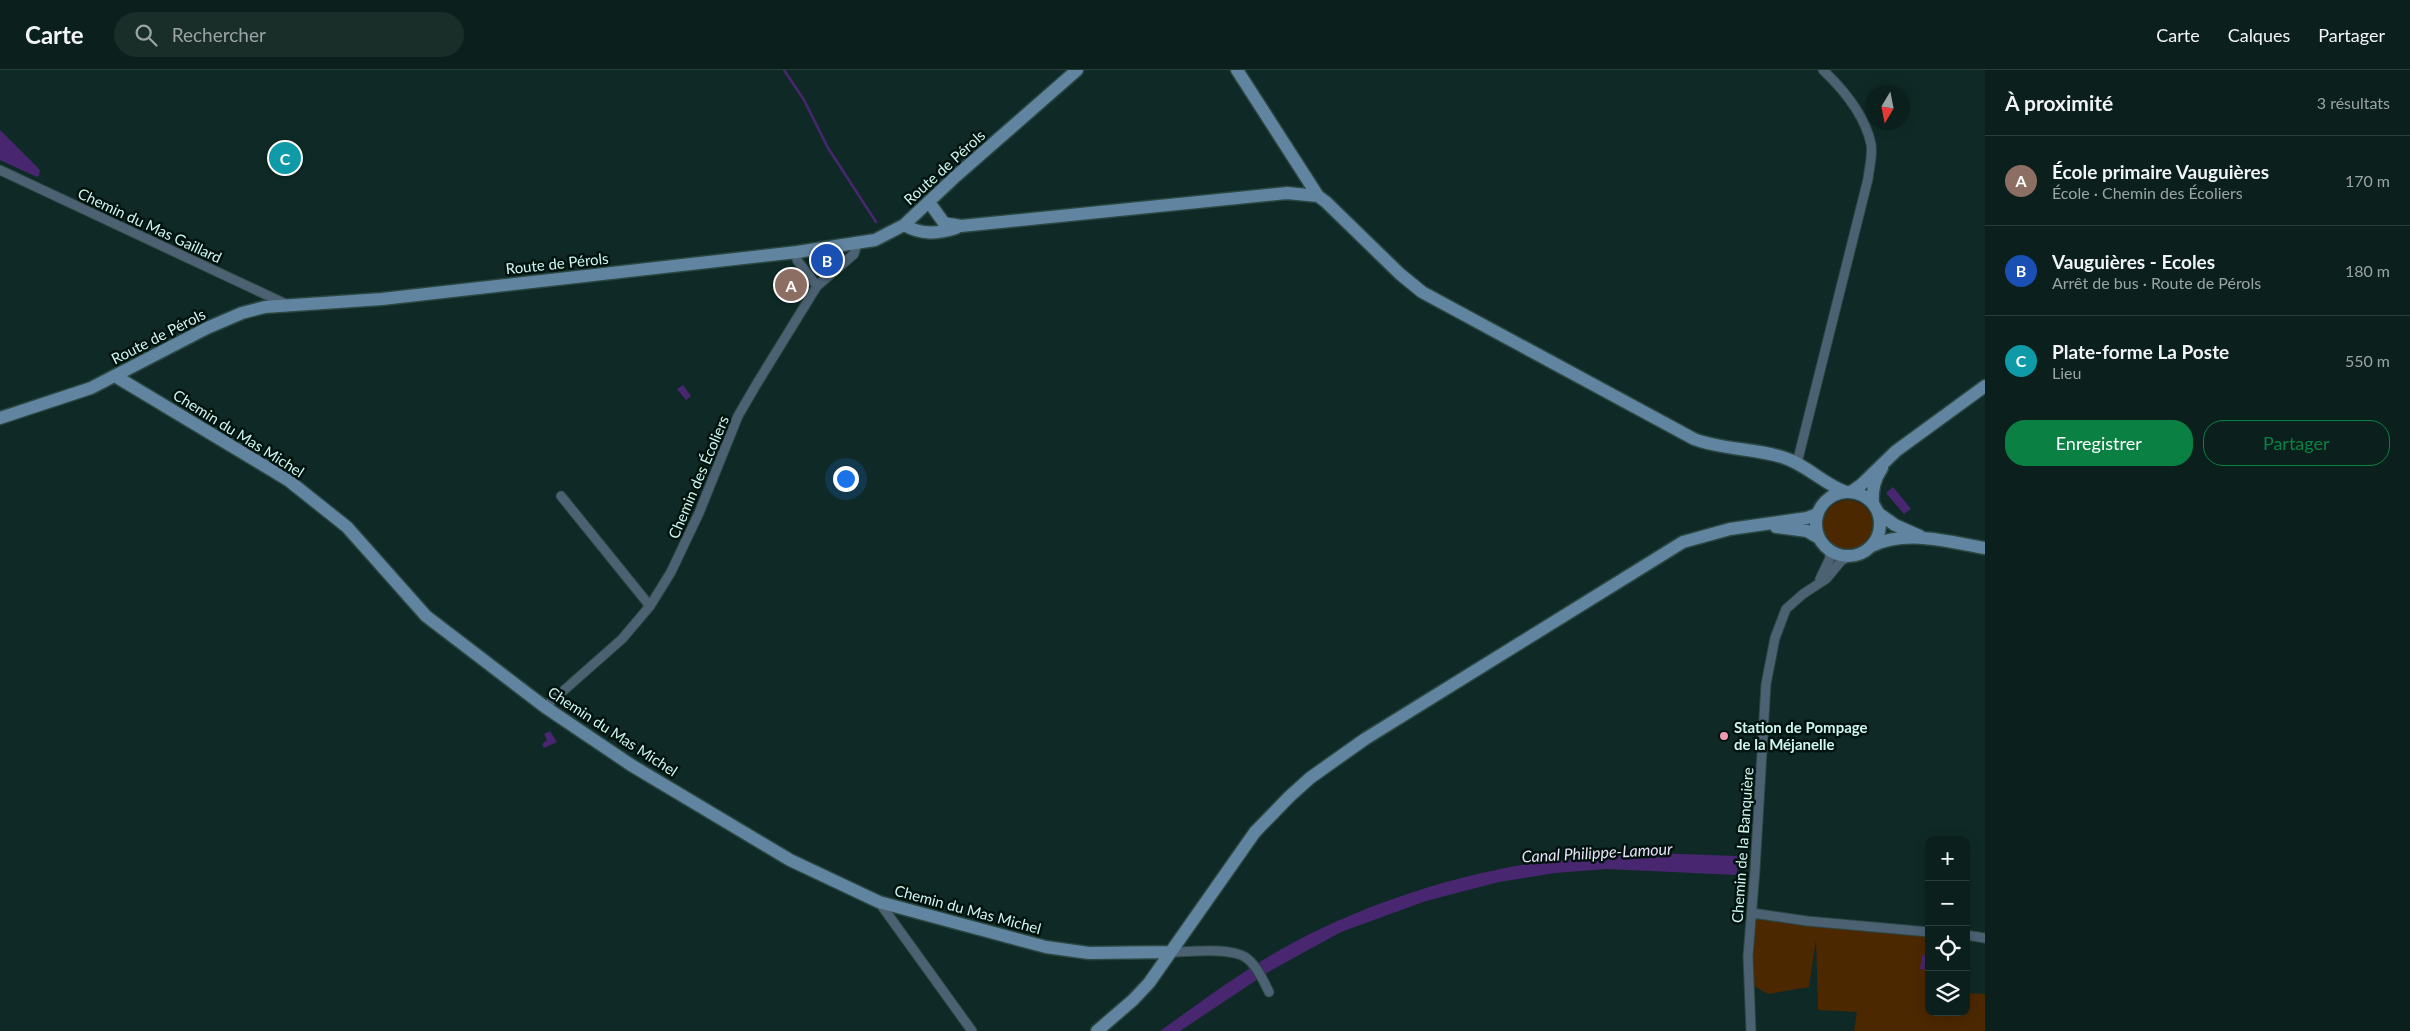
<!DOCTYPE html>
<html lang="fr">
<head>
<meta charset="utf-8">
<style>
	:root { --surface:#0b201c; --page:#192d29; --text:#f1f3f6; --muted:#9aa3a3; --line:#2b3e3b; --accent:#0b8043 }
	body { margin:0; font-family:Lato,sans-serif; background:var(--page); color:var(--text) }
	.controls { position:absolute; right:15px; bottom:15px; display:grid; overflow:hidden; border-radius:10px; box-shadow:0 2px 12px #0003 }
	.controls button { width:45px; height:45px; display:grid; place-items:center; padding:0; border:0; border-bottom:1px solid var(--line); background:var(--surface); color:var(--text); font:25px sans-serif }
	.compass { position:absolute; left:1865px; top:15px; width:45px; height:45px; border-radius:50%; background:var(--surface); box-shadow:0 2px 12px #0003; rotate:190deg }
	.you { position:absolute; left:845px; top:408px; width:18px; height:18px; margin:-12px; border:4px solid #fff; border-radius:50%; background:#1a73e8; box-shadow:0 0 0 8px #1a73e833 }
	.badge { display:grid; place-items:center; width:32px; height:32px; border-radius:50%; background:var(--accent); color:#fff; font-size:16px; font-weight:700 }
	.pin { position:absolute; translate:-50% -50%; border:2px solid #fff; box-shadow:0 1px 5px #0006 }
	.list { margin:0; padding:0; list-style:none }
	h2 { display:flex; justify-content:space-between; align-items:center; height:65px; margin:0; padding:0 20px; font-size:21px }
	h2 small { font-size:16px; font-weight:400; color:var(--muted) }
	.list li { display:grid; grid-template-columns:32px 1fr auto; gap:15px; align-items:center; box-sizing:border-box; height:90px; padding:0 20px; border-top:1px solid var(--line) }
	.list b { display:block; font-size:19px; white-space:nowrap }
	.list p { margin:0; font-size:16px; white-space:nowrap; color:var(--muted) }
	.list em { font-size:16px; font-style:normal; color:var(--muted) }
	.actions { display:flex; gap:10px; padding:15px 20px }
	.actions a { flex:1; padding:11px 0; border:1px solid var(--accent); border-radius:20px; text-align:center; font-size:18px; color:var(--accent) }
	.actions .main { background:var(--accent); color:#fff }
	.icon { flex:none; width:28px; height:28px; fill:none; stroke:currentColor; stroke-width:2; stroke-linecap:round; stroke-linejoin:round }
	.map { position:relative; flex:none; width:1985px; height:961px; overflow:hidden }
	header { display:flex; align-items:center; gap:30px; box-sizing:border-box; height:70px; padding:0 25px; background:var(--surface); border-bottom:1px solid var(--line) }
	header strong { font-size:24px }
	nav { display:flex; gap:28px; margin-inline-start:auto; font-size:18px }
	.search { width:350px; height:45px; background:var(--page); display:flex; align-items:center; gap:12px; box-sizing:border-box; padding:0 18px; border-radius:28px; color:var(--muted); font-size:19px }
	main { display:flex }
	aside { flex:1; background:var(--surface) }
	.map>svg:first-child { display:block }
</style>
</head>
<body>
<header>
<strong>Carte</strong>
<div class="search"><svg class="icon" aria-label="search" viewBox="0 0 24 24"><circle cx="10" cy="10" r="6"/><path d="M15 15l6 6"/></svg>Rechercher</div>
<nav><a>Carte</a><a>Calques</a><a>Partager</a></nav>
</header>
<main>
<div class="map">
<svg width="1985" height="961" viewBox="0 0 1985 961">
	<rect width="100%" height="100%" fill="#0f2a26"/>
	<path fill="#4c2800" d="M1823 455a25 25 0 1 1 50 0a25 25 0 1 1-50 0Z
		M1756 849 1929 866V942H1966V923L1985 924V961H1854L1857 942 1818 940 1816 869 1809 917 1768 924 1749 913Z"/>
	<path fill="#492670" d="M0 60 40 100 39 106 37 107 0 90Z
		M683 315 691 326 686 330 677 319Z
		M1893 417 1911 439 1904 444 1886 423Z
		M550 661 557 672 544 678 542 674 547 670 544 664Z
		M1621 782 1738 786 1737 805 1607 799 1555 803 1499 812 1426 831 1341 862 1270 901 1180 961H1160C1194 937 1227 912 1263 890 1331 848 1418 816 1496 800 1535 791 1576 789 1616 785Z
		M1922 885 1929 886 1927 900 1920 899Z"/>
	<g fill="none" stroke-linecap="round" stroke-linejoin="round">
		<path stroke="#492670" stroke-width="2.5" d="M784 0 804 30 828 78 876 152"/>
		<defs>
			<path id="street" d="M0 100 288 235
				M797 182V190L817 216
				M1797 393 1868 109C1869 99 1873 85 1871 74 1865 45 1844 20 1823 0
				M561 426 650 536
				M1820 509 1830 488 1829 480
				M545 637 622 569 650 536 671 502 699 443 738 346 756 315 817 216 854 184 857 174
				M879 832 972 961
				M1752 843 1807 851 1929 862
				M1966 865 1985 868
				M1171 882C1190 882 1229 877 1245 887 1256 894 1263 910 1269 922
				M1751 961 1748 886 1755 800 1766 614 1775 568 1786 539 1803 524 1826 509 1841 491 1849 486"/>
			<path id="secondary" d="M1237 0 1318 126
				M929 132 944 153 961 156 1287 123 1318 126 1326 132 1400 204 1422 222 1694 369C1723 380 1753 378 1782 387 1806 394 1823 414 1846 422
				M904 155C922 165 937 164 956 158
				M115 306 288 410 347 457 426 546 545 637 631 695 790 790 879 832 1046 877 1089 883 1171 882
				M0 348 91 318 207 258 242 243 265 237 382 229 797 182 875 170 904 155 956 106 1077 0
				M1816 454a32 32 0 1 1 64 0a32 32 0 1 1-64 0Z
				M1851 422 1861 415 1896 381 1985 316
				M1873 434C1872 420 1874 410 1882 398
				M1878 443 1895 455 1920 466
				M1776 457 1807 461 1819 468
				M1872 476C1906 459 1950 472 1985 478
				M1097 961 1133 930 1149 913 1255 762 1289 727 1310 708 1365 669 1683 472 1730 459 1807 448 1817 444"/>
		</defs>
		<use href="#street" stroke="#2a4742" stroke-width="11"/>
		<use href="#secondary" stroke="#2a4742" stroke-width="15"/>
		<use href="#street" stroke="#4c6273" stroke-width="9"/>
		<use href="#secondary" stroke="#6184a0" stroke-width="12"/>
	</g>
	<circle fill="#f19ab2" stroke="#00130f" stroke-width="2" cx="1724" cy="666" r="5"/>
	<g text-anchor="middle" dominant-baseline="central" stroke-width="5" stroke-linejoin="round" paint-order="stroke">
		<g font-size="15" fill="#cef6ee" stroke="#00130f">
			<text transform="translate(944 97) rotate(-42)">Route de Pérols</text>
			<text transform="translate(150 155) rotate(25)">Chemin du Mas Gaillard</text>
			<text transform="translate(557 193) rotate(-6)">Route de Pérols</text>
			<text transform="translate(158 266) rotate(-27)">Route de Pérols</text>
			<text transform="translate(239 363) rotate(32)">Chemin du Mas Michel</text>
			<text transform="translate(698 407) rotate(-67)">Chemin des Écoliers</text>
			<text transform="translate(613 661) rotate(33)">Chemin du Mas Michel</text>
			<text transform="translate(1742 775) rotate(-86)">Chemin de la Banquière</text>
			<text transform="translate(968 839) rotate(15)">Chemin du Mas Michel</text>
		</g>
		<g font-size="15" font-weight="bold" fill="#cef6ee" stroke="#00130f" text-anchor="start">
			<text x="1734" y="657">Station de Pompage<tspan x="1734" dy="17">de la Méjanelle</tspan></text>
		</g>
		<g font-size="16" font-style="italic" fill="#e8e0f6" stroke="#00130f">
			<text transform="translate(1597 782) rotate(-3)">Canal Philippe-Lamour</text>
		</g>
	</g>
</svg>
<div class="controls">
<button>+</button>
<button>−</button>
<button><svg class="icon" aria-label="locate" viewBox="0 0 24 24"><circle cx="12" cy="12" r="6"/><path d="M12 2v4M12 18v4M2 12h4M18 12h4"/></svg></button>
<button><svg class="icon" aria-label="layers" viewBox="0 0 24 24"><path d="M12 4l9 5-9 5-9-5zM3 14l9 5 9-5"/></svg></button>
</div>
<svg class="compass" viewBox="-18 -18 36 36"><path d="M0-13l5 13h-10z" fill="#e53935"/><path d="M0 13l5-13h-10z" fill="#9aa3a3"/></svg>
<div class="you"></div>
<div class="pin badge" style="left:791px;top:215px;background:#8d6e63">A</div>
<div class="pin badge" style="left:827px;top:190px;background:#1a4fb4">B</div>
<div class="pin badge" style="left:285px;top:88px;background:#0f9aa8">C</div>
</div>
<aside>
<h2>À proximité<small>3 résultats</small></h2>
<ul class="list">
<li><span class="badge" style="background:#8d6e63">A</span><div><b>École primaire Vauguières</b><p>École · Chemin des Écoliers</p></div><em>170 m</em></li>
<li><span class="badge" style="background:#1a4fb4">B</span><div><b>Vauguières - Ecoles</b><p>Arrêt de bus · Route de Pérols</p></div><em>180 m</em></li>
<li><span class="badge" style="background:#0f9aa8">C</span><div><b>Plate-forme La Poste</b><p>Lieu</p></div><em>550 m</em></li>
</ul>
<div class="actions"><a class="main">Enregistrer</a><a>Partager</a></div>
</aside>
</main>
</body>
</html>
